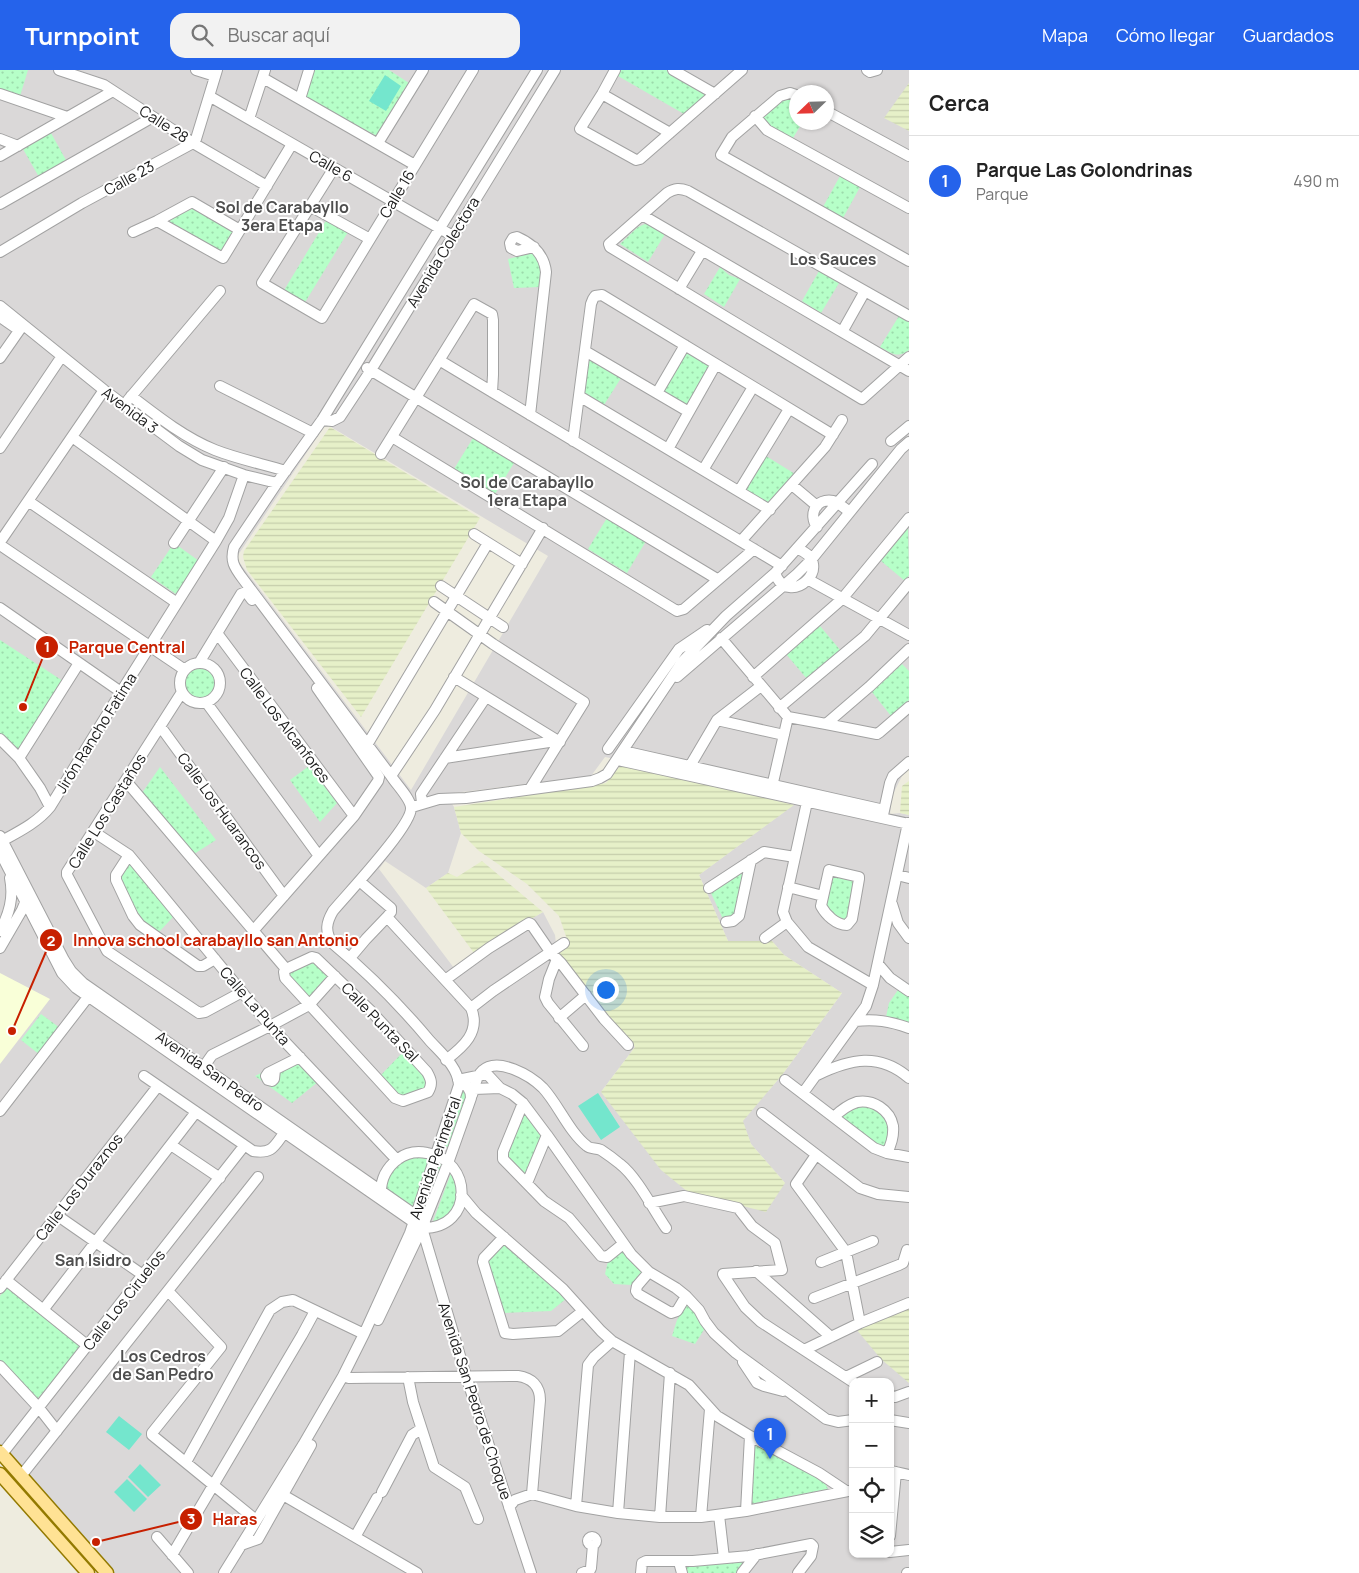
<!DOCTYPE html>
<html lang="es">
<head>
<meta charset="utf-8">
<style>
	:root { --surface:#fff; --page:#f2f2f2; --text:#222; --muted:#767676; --line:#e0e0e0; --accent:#2563eb }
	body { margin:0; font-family:Manrope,sans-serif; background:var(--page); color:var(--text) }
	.controls { position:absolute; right:15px; bottom:15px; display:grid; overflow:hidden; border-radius:10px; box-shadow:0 1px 4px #0004 }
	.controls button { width:45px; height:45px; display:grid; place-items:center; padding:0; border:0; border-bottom:1px solid var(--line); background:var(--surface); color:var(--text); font:25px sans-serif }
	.compass { position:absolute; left:789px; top:15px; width:45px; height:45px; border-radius:50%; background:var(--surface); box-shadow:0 1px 4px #0004; rotate:247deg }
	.you { position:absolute; left:605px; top:919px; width:18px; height:18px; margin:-12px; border:4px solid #fff; border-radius:50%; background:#1a73e8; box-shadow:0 0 0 8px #1a73e833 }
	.badge { display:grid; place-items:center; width:32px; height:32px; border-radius:50%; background:var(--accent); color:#fff; font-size:16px; font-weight:700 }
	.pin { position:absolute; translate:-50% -41px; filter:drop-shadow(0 1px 2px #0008) }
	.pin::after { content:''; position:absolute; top:26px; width:18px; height:15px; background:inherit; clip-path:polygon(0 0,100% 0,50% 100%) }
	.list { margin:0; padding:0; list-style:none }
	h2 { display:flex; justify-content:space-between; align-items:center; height:65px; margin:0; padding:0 20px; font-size:21px }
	h2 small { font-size:16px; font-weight:400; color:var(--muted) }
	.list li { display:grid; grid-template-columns:32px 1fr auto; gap:15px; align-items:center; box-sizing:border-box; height:90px; padding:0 20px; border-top:1px solid var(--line) }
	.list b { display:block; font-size:19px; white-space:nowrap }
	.list p { margin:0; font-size:16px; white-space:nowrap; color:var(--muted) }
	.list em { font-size:16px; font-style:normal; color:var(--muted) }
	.icon { flex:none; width:28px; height:28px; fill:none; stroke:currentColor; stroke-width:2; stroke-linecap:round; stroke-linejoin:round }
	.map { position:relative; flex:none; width:909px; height:1503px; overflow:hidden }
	header { display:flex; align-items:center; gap:30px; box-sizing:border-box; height:70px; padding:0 25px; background:var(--accent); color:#fff }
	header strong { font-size:24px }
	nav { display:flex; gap:28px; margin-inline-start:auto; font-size:18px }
	.search { width:350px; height:45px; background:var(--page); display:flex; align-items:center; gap:12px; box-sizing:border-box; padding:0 18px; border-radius:15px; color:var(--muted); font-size:19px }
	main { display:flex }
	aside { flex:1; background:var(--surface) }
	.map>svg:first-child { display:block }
</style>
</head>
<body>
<header>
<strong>Turnpoint</strong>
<div class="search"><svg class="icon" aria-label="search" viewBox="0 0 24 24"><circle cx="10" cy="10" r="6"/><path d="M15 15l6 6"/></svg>Buscar aquí</div>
<nav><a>Mapa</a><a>Cómo llegar</a><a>Guardados</a></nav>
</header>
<main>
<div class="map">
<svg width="909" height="1503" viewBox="0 0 909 1503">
	<defs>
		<pattern id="farmland-rules" width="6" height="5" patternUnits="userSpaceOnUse" patternTransform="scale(1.25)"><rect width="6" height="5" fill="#e6f0c8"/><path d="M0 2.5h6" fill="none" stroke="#c5cdab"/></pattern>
		<pattern id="park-dots" width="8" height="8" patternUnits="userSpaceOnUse" patternTransform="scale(1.25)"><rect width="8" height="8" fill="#b6ffc8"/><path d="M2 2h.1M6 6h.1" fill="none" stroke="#9cdaab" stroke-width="1.8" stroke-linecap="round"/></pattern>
	</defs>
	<rect width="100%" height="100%" fill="#eeecdf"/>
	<path fill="#dad8d8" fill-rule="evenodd" d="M0 0H909V378L907 379 909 380V699L903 704 892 726 890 744 900 743 909 745V1503H99L0 1391ZM796 22H826V52H796ZM326 354 548 486 411 720 236 488ZM605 687 804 727 699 805 728 871H772L784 885 842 923 782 1005 742 1051 751 1074 785 1113 601 1022 635 977 557 883 555 865 543 842 474 883 454 898 379 799 385 791 426 818 448 803 461 763 454 737 446 724 591 706ZM853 1312H890V1484H853Z"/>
	<path fill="#f9ffd8" d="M0 903 50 929 0 994Z"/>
	<path fill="url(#farmland-rules)" d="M909 13V61L884 48Z
		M330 357 480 448 361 647 247 500 243 487 244 481Z
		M622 694 794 735 699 805 728 871H772L784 885 842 923 782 1005 743 1051 751 1074 785 1113 766 1142 688 1122 661 1100 601 1022 635 977 557 883 568 872 559 846 527 814 479 781 461 763 454 737 606 713Z
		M909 711V745L900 743 902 716Z
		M482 791 543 842 474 883 426 818 448 803 457 807Z
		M909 1238V1313L881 1289 856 1259Z"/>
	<path fill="url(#park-dots)" d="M0 0H28L20 26 0 19Z
		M314 0H389L409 13 377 66 305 28Z
		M621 0H667L708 24 684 44 618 6Z
		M787 28 796 31V52L802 53 793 68 769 55 763 48 781 31Z
		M51 63 67 92 39 107 23 79Z
		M840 106 860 117 843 148 823 137Z
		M194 138 233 161 220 182 170 154V149Z
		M327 149 348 162 304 234 283 222Z
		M645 154 653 156 665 164 648 192 620 174 638 157Z
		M533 183C542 194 541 204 540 217L514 218 508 189Z
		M720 197 729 205 740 209 724 237 704 224Z
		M819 201 839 213 821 243 802 231Z
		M899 246 909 252V280C898 289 891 283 880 277Z
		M686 281 712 296 687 338 662 323Z
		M588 288 621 308 604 335 583 322Z
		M473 368 514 393 495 424 454 399Z
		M766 386 795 404 769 433 746 420Z
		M607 448 646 471 627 503 588 479Z
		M908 457 909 505 905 511 881 491Z
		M174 473 199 491 176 524 151 507Z
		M820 556 841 581 807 609 786 584Z
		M0 570 63 611 18 681 0 664Z
		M902 594 909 601V630L891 646 872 622Z
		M183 613a17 17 0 1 1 34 0a17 17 0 1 1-34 0Z
		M309 696 337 733 320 752 290 710Z
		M160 697 216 770 194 784 142 723Z
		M129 791 173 847 159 862 142 850 119 808Z
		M745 799 735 845 723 849 711 823Z
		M831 803 857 808 848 850 842 852 824 835Z
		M312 891 333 907 309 930 288 907V903Z
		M898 920 909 926V955L886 947 889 933Z
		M41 944 60 958 40 985 21 970Z
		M405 980 428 1011 425 1021 399 1028 380 1006Z
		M294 987 319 1011 292 1033 255 1006Z
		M464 1021 467 1024 449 1076 445 1078 443 1077 461 1022Z
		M864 1036C889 1041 892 1056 884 1078L873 1074 840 1047 854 1037Z
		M524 1041 542 1066 526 1105 507 1086Z
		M417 1087 430 1088 412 1138 385 1119C391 1101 396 1090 417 1087Z
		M438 1090 442 1093V1095L425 1143 420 1146Z
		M451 1103C457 1116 460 1134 448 1146 443 1150 436 1154 431 1157Z
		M502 1173 567 1228 551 1241 502 1243 486 1193Z
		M622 1180 644 1202 632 1215 614 1214 605 1204 608 1191Z
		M7 1216 83 1278 37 1329 0 1290V1226Z
		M687 1232 696 1241 705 1258 695 1274 672 1266 677 1250Z
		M754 1372 818 1407 825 1413 828 1419 750 1434Z
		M745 1490 736 1503H685L683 1495Z"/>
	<path fill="#74e6cd" d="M385 5 401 16 386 41 369 31Z
		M598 1023 620 1057 601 1070 578 1036Z
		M119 1346 142 1364 129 1380 106 1362Z
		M140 1394 161 1415 148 1427 128 1407Z
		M127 1409 147 1429 134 1442 114 1422Z"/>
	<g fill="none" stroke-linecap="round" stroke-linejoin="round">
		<defs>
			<path id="minor" d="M59 0 104 15 193 73 267 116
				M196 0 215 6
				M615 0 602 24 580 59 636 90 640 89 742 0
				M673 0 715 24
				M867 0 870 2 877 0
				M263 8 415 95
				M0 24 67 47
				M602 24 670 63
				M796 25 790 23 780 26 732 67 721 85 909 191
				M209 26 453 166
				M300 29 309 0
				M826 41 909 86
				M755 46 767 60 909 138
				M249 49 265 0
				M0 69 18 76
				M378 73 423 0
				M0 86 113 21
				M334 98 262 213 322 248 473 0
				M0 134 153 47
				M310 136 370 169
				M642 145 909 301
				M157 151 223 188 292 74
				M133 162 157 151 192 132 240 160
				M0 182 82 133 193 73 196 69 217 0
				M679 219 702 181
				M0 236 104 320 179 376 202 390 244 405 277 413
				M909 246 688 121C680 118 675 118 667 123L609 174 610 177 862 329 909 287
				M0 247 19 260
				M842 262 865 221
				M585 281 689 342
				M0 288 23 255
				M439 290 782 496
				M367 298 717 509
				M220 316 313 363
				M657 323 685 275
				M131 326C157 346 185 368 215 380 238 389 263 394 286 401
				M579 326 770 440
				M128 330 220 221
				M530 345 546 202C544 184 533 174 517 167L513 168 510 173 511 178 517 181 534 177
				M322 350 332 351 340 347 371 300 555 0
				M72 367 216 471
				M392 367 677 541 684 539 754 479
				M573 371 591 234 593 229 595 226 602 225 833 365
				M891 371 909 356
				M0 378 62 286
				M668 379 716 294
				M381 384 474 234 492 244 493 250V305L492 322
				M703 400 753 317
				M792 415 817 436
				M739 421 789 339
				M28 431 177 533
				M817 457C808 444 816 428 833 431 839 433 844 438 850 442
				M474 464 522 494
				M741 471 825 377 842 350
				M0 472 104 320
				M174 473 224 397
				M0 475 185 600
				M775 503C788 540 838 495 798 479
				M809 510 909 565
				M441 516 503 557
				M434 532 493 574 584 632 530 719
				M0 538 121 622
				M217 563 354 746
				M721 568 788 647 826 654 869 617 909 579
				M180 613a20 20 0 1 1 40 0a20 20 0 1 1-40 0Z
				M199 593 241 524 246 522 252 530
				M454 607 560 672
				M677 607 797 504 811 490 901 379 909 372
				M753 607 842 529 909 448
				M182 622 67 802V805L107 881 199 943 205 942 242 922
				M206 632 319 786
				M779 638 865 566 909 513
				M717 650 784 665
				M826 654 877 664 880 662 909 637
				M160 656 284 826
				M0 669 19 688 40 718 50 737
				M367 675 488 473
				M608 679 679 579 707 560
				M623 681 884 740
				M19 688 79 593
				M445 688 549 672 555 669
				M618 690 909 754
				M687 701 717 650 761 616
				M391 706 435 640 543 458
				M126 711 286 899
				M771 721 788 647
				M807 732 783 842 787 852 808 877 873 915
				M422 733 421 724 486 627
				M412 737 439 729 466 728 592 711 600 708 607 704 682 592 726 546 775 503 872 394
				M883 745 890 713 893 706 909 692
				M94 762 129 785 270 956 397 1090
				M0 766 64 890 71 901 83 913 424 1151
				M0 772C18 762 37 753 50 737L121 622 216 471 229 448 244 405
				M0 782 62 903 76 918 422 1158
				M129 785 116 805V810L133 846 140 855 198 896H203L215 889
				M829 800 859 807V809L852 849 847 855C836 855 826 845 821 836Z
				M897 805 909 808
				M364 815 391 838V842L387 847 471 938C481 962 463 977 446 990
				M788 817 823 826
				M709 818 764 782 795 787
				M892 834 898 853 909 868
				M726 852 733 851 739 846 751 790
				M0 861C9 844 14 828 10 808
				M253 861 354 746 378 711 379 707 317 618
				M765 868 787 852
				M0 878 22 840 27 828
				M312 887 316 888 370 940 427 1002C431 1009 433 1014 428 1022L403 1031 395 1028 285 908 284 902 286 899Z
				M350 888 366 869 387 847
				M557 889 549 909 545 927 548 933 583 976
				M878 894 890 908 909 921
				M445 910 489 878 529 853 531 854 551 883 561 893 604 949 628 975
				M471 938 493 921 564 873
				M559 948 586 925
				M855 951C876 949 889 951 909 958
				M275 1000 274 1009 272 1011 268 1010 266 1006 268 1003 300 987
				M200 1002 212 985 270 956 309 935 335 906
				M817 1005C850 989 879 982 909 1008
				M144 1006 253 1081C272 1084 274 1077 284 1063
				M458 1010 487 1004 500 1018
				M785 1010 874 1078 887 1083 909 1087
				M474 1019 500 1018 512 1024 523 1033 547 1065 631 1184 649 1202 676 1218 686 1226 699 1240 705 1251 714 1263 736 1283 826 1349 838 1352 853 1350
				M803 1023 866 936 873 915 908 753
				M472 1025C475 1017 476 1006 482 1001 498 986 531 1006 543 1018 558 1034 569 1062 587 1076 590 1079 596 1078 601 1080 607 1084 614 1089 620 1094 637 1107 653 1139 666 1158
				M523 1033 503 1082V1089L544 1131 569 1148 601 1186 607 1187 623 1174
				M0 1041 88 927
				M762 1043 860 1118 878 1124 909 1127
				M834 1047C840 1041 848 1035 857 1032 873 1029 890 1040 893 1056 894 1066 891 1075 887 1083
				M171 1075 220 1108
				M816 1085 796 1114 846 1182 860 1253
				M527 1113 547 1065
				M461 1125 476 1143 563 1219 601 1261 612 1271 689 1315 717 1346 750 1366 819 1403 846 1421
				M381 1126C380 1111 386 1098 398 1089 406 1083 417 1081 427 1083 472 1089 476 1159 422 1158
				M649 1133 684 1126 738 1138 752 1156 775 1173 782 1200 723 1204 724 1206 745 1237 761 1252 853 1312
				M58 1146 143 1205
				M422 1158 466 1306 531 1503
				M504 1167 484 1188 483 1192 505 1263 513 1264 558 1261 583 1241
				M821 1192 873 1171
				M756 1201 831 1267
				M649 1202 637 1216 636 1221 638 1224 671 1243 677 1241 686 1226
				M6 1210 88 1276
				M0 1218 158 1016
				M168 1221 221 1277 152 1363V1365L256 1450
				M814 1228 899 1195 903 1193 907 1180
				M43 1240 196 1042
				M378 1250 422 1158 448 1093 471 1028C471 1018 466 1015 458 1010
				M804 1280 860 1253 909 1233
				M743 1292 757 1313 764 1316 783 1321
				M0 1296 39 1338 57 1361
				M343 1306 349 1308 518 1306C532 1308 540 1316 540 1330L532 1424
				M408 1307 413 1332 434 1397 465 1417 478 1449
				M846 1307 877 1292
				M890 1326 895 1327 909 1322
				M890 1350 909 1353
				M2 1384 244 1076
				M186 1392 270 1240 282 1232 293 1230 364 1264
				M891 1401 909 1405
				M21 1406 258 1107
				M382 1422 412 1365 421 1359
				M283 1425 417 1503
				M576 1436 588 1295 594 1287 612 1271
				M509 1437 515 1430 532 1424 576 1436 618 1443 660 1447H701L746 1441 848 1421
				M746 1441 750 1366
				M618 1443 630 1282
				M719 1445 724 1488
				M660 1447 670 1303
				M701 1447 710 1339
				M890 1466 896 1402
				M588 1471a4 4 0 1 1 8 0a4 4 0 1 1-8 0Z
				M157 1467 188 1503
				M355 1467 377 1428
				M241 1475 258 1469 311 1375
				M890 1482 909 1480
				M172 1485 302 1265 315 1241
				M679 1492 682 1503
				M224 1503 303 1375 343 1306 364 1264 410 1163 459 1015C458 997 441 983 430 971 400 935 368 903 332 873 325 861 326 853 333 841 347 824 412 756 411 738 411 729 396 714 391 706L243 509C234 497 230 491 234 477L277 413 322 350 537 0
				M582 1503 590 1500 591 1498 593 1475
				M641 1503 642 1493 646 1491H693L749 1486 811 1474 813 1476 811 1486 798 1503
				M742 1503 757 1484
				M907 1503H909"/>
			<path id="major" d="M0 1382 107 1503
				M0 1404 88 1503"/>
		</defs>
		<use href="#minor" stroke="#a2a2a2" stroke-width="12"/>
		<use href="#major" stroke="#937a00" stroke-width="15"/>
		<use href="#minor" stroke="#fff" stroke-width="10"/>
		<use href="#major" stroke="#ffe294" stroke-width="12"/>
	</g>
	<g text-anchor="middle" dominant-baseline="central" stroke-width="4" stroke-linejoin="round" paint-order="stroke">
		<g font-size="15" fill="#1b1b1b" stroke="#fff">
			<text transform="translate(164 54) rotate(33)">Calle 28</text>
			<text transform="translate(331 96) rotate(30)">Calle 6</text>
			<text transform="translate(129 108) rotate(-29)">Calle 23</text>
			<text transform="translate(397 124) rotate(-59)">Calle 16</text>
			<text transform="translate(443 182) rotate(-59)">Avenida Colectora</text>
			<text transform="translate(130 340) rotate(37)">Avenida 3</text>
			<text transform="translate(285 655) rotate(53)">Calle Los Alcanfores</text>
			<text transform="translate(96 663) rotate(-58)">Jirón Rancho Fatima</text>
			<text transform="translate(107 741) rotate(-58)">Calle Los Castaños</text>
			<text transform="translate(222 741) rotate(54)">Calle Los Huarancos</text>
			<text transform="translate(255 936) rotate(49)">Calle La Punta</text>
			<text transform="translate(380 952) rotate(46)">Calle Punta Sal</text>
			<text transform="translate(210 1001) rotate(35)">Avenida San Pedro</text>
			<text transform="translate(435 1088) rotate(-71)">Avenida Perimetral</text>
			<text transform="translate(79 1117) rotate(-52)">Calle Los Duraznos</text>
			<text transform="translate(124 1230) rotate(-52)">Calle Los Ciruelos</text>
			<text transform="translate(475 1331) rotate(72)">Avenida San Pedro de Choque</text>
		</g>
		<g font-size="16" font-weight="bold" fill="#4e4e4e" stroke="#fff">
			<text x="282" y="137">Sol de Carabayllo<tspan x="282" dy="18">3era Etapa</tspan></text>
			<text x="833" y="189">Los Sauces</text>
			<text x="527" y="412">Sol de Carabayllo<tspan x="527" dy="18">1era Etapa</tspan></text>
			<text x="93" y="1190">San Isidro</text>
			<text x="163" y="1286">Los Cedros<tspan x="163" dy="18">de San Pedro</tspan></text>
		</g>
	</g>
	<path fill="none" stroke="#c72000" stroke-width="2" d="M23 637L47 577M12 961L51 870M96 1472L191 1449"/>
	<g fill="#c72000" stroke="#fff" stroke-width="2">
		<circle cx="23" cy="637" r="5"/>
		<circle cx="12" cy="961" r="5"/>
		<circle cx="96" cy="1472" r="5"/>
		<circle cx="47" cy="577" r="12"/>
		<circle cx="51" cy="870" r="12"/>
		<circle cx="191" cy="1449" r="12"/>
	</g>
	<g font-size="15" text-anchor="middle" font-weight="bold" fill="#fff">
		<text x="47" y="582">1</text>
		<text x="51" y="876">2</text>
		<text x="191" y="1454">3</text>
	</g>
	<g font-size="16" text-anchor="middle" font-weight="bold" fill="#c72000" stroke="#fff" stroke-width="4" stroke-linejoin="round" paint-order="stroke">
		<text x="127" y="583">Parque Central</text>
		<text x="216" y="876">Innova school carabayllo san Antonio</text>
		<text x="235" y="1455">Haras</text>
	</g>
</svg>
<div class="controls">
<button>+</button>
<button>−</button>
<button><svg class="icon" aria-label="locate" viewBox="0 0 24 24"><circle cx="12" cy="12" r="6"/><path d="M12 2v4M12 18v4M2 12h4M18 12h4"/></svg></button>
<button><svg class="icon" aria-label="layers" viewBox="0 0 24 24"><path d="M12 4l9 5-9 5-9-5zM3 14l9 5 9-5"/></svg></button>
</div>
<svg class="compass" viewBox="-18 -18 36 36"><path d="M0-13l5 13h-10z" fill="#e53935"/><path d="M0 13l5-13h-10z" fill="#767676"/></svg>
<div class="you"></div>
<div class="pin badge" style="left:770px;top:1389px">1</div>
</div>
<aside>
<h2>Cerca<small></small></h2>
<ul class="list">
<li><span class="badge">1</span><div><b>Parque Las Golondrinas</b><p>Parque</p></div><em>490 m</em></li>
</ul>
</aside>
</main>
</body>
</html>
